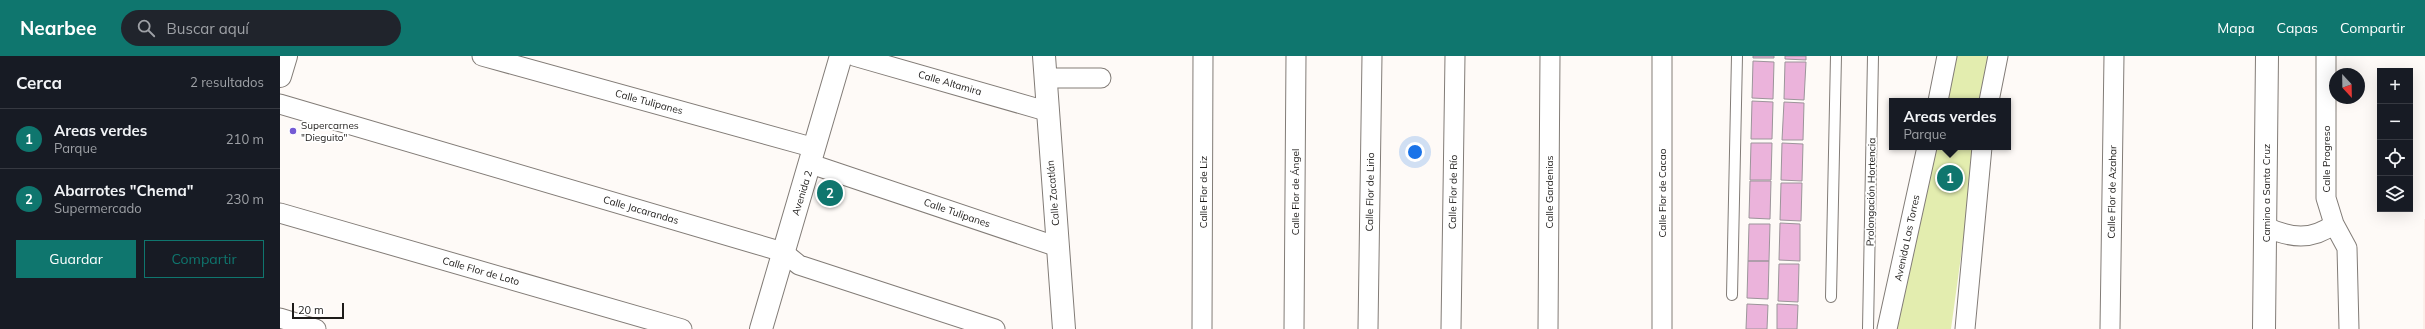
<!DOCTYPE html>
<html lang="es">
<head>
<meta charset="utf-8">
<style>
	:root { --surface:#171b24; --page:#20242c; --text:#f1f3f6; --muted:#9ea1a6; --line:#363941; --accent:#0f766e }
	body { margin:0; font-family:Mulish,sans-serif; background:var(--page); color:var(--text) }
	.controls { position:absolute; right:12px; top:12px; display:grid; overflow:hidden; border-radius:0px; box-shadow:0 4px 16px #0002 }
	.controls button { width:36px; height:36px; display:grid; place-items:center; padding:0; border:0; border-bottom:1px solid var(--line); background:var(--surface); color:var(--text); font:20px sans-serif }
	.compass { position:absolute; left:2049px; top:12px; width:36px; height:36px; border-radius:50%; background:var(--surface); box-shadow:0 4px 16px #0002; rotate:158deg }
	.scale { position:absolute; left:12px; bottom:10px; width:52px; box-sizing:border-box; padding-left:4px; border:2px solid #1d1b19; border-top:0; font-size:11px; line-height:14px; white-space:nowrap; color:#1d1b19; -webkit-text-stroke:3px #fff; paint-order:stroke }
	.you { position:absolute; left:1135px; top:96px; width:14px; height:14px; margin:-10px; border:3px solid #fff; border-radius:50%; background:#1a73e8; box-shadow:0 0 0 6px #1a73e833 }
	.badge { display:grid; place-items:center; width:26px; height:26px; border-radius:50%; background:var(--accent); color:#fff; font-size:13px; font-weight:700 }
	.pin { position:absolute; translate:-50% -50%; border:2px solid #fff; box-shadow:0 1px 4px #0006 }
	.popup { position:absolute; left:1609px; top:42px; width:122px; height:52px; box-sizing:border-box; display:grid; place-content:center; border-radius:0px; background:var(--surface); filter:drop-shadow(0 1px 3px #0005); font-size:13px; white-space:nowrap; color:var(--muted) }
	.popup b { font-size:15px; color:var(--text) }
	.popup::after { content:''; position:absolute; left:50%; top:100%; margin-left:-8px; border:8px solid transparent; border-top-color:var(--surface) }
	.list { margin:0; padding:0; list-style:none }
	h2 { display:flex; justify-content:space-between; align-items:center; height:52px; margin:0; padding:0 16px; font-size:17px }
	h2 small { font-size:13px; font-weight:400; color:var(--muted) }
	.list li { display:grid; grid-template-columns:26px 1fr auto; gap:12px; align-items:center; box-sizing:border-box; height:60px; padding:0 16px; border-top:1px solid var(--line) }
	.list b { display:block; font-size:15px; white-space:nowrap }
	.list p { margin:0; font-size:13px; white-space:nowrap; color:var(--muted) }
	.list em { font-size:13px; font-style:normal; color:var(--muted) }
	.actions { display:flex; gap:8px; padding:12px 16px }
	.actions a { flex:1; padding:9px 0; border:1px solid var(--accent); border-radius:0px; text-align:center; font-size:14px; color:var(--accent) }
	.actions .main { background:var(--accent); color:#fff }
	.icon { flex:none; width:22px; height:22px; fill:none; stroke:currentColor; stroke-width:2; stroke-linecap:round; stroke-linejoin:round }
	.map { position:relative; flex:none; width:2145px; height:273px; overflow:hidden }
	header { display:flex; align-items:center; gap:24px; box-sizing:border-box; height:56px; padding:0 20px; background:var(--accent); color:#fff }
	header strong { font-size:19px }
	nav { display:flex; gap:22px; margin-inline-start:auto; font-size:14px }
	.search { width:280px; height:36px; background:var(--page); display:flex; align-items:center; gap:10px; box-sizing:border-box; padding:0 14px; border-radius:22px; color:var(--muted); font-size:15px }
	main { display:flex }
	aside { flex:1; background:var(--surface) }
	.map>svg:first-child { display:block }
</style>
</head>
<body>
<header>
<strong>Nearbee</strong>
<div class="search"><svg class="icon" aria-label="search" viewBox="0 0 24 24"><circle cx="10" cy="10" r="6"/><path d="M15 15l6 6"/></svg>Buscar aquí</div>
<nav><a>Mapa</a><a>Capas</a><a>Compartir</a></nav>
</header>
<main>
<aside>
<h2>Cerca<small>2 resultados</small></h2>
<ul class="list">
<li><span class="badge">1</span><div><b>Areas verdes</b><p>Parque</p></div><em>210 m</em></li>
<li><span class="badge">2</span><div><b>Abarrotes &quot;Chema&quot;</b><p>Supermercado</p></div><em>230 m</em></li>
</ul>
<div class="actions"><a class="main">Guardar</a><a>Compartir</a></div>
</aside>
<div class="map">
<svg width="2145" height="273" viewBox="0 0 2145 273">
	<rect width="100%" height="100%" fill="#fefaf7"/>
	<path fill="#fcede8" d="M2144 163H2145V273H2143Z"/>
	<path fill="#e3edaf" d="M1674 0H1713L1705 45H1664Z
		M1654 91H1696L1671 273H1609Z"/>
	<path fill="#ebb3db" stroke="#9c959a" d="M1473 0H1494V2H1473Z
		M1505 0H1526V4L1505 3Z
		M1473 5 1494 6 1493 43 1472 42Z
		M1505 6H1526L1524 44 1504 43Z
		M1472 45 1493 46 1492 83H1471Z
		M1504 46 1524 47 1523 84H1502Z
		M1471 87H1492L1491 124H1470Z
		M1502 87 1523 88 1522 125 1501 124Z
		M1470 125H1491L1490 163 1469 162Z
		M1501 127H1522L1521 165 1500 164Z
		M1500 167 1520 168V205L1499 204Z
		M1469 168H1490L1489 205H1468Z
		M1468 205H1489L1488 243 1467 242Z
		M1499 208H1519L1518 246 1498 245Z
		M1467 248 1488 249 1487 273H1466Z
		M1497 248 1518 249 1517 273H1497Z"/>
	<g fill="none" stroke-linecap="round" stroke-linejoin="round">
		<defs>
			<path id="lane" d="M1452 239 1457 0
				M1551 241 1556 0
				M1588 273 1593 0"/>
			<path id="street" d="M202 0 535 92
				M574 0 766 55
				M1382 0V273
				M2046 0V142L2054 168 2067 192 2069 273
				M766 22H821
				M1658 45 1667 0
				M1709 45 1718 0
				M0 48 503 196 519 209 715 273
				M531 108 778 191
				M0 157 402 273
				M1986 171C2010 182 2032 185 2054 168
				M0 262 36 273
				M922 273 923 0
				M1014 273 1016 0
				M1088 273 1092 0
				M1171 273 1175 0
				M1268 273 1270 0
				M1607 273 1647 91
				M1685 273 1702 91
				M1830 273 1834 0"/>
			<path id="secondary" d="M764 0 784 273
				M0 20 6 0
				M481 273 561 0
				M1984 273 1987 0"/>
		</defs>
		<use href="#lane" stroke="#827c77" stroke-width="12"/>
		<use href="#street" stroke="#827c77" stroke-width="21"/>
		<use href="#secondary" stroke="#827c77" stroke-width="24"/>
		<use href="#lane" stroke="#fff" stroke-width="10"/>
		<use href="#street" stroke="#fff" stroke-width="19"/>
		<use href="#secondary" stroke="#fff" stroke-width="22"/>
	</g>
	<circle fill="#745ad4" stroke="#fff" stroke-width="1.5" cx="13" cy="75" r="4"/>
	<g text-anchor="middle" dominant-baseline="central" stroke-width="3.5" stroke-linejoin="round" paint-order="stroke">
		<g font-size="10" fill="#1d1b19" stroke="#fff">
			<text transform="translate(670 27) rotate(16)">Calle Altamira</text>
			<text transform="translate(369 46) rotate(15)">Calle Tulipanes</text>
			<text transform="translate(2046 103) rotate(-90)">Calle Progreso</text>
			<text transform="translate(923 136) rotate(-90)">Calle Flor de Liz</text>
			<text transform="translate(1015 136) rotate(-90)">Calle Flor de Ángel</text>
			<text transform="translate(1090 136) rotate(-89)">Calle Flor de Lirio</text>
			<text transform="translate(1173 136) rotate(-89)">Calle Flor de Río</text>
			<text transform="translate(1269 136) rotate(-90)">Calle Gardenias</text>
			<text transform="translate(1591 136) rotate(-89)">Prolongación Hortencia</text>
			<text transform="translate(1832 136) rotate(-89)">Calle Flor de Azahar</text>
			<text transform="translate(522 137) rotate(-73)">Avenida 2</text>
			<text transform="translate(773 137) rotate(-95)">Calle Zacatlán</text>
			<text transform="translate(1382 137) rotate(-90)">Calle Flor de Cacao</text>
			<text transform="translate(1986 137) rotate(-90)">Camino a Santa Cruz</text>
			<text transform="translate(361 154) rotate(16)">Calle Jacarandas</text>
			<text transform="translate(677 157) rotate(19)">Calle Tulipanes</text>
			<text transform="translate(1627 182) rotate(-78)">Avenida Las Torres</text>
			<text transform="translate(201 215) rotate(16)">Calle Flor de Loto</text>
		</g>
		<g font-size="10" fill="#1d1b19" stroke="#fff" text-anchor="start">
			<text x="21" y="69">Supercarnes<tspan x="21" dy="12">"Dieguito"</tspan></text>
		</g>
	</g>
</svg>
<div class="controls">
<button>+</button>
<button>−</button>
<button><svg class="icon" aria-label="locate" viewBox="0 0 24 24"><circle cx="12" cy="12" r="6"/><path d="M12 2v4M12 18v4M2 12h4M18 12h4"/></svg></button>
<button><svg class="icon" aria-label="layers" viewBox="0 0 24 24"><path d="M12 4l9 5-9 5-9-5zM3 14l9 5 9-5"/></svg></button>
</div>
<svg class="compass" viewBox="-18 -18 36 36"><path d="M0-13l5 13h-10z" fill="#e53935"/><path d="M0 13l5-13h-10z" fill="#9ea1a6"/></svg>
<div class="scale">20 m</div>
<div class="you"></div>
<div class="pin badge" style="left:1670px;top:122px">1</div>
<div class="popup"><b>Areas verdes</b>Parque</div>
<div class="pin badge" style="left:550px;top:137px">2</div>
</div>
</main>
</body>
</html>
